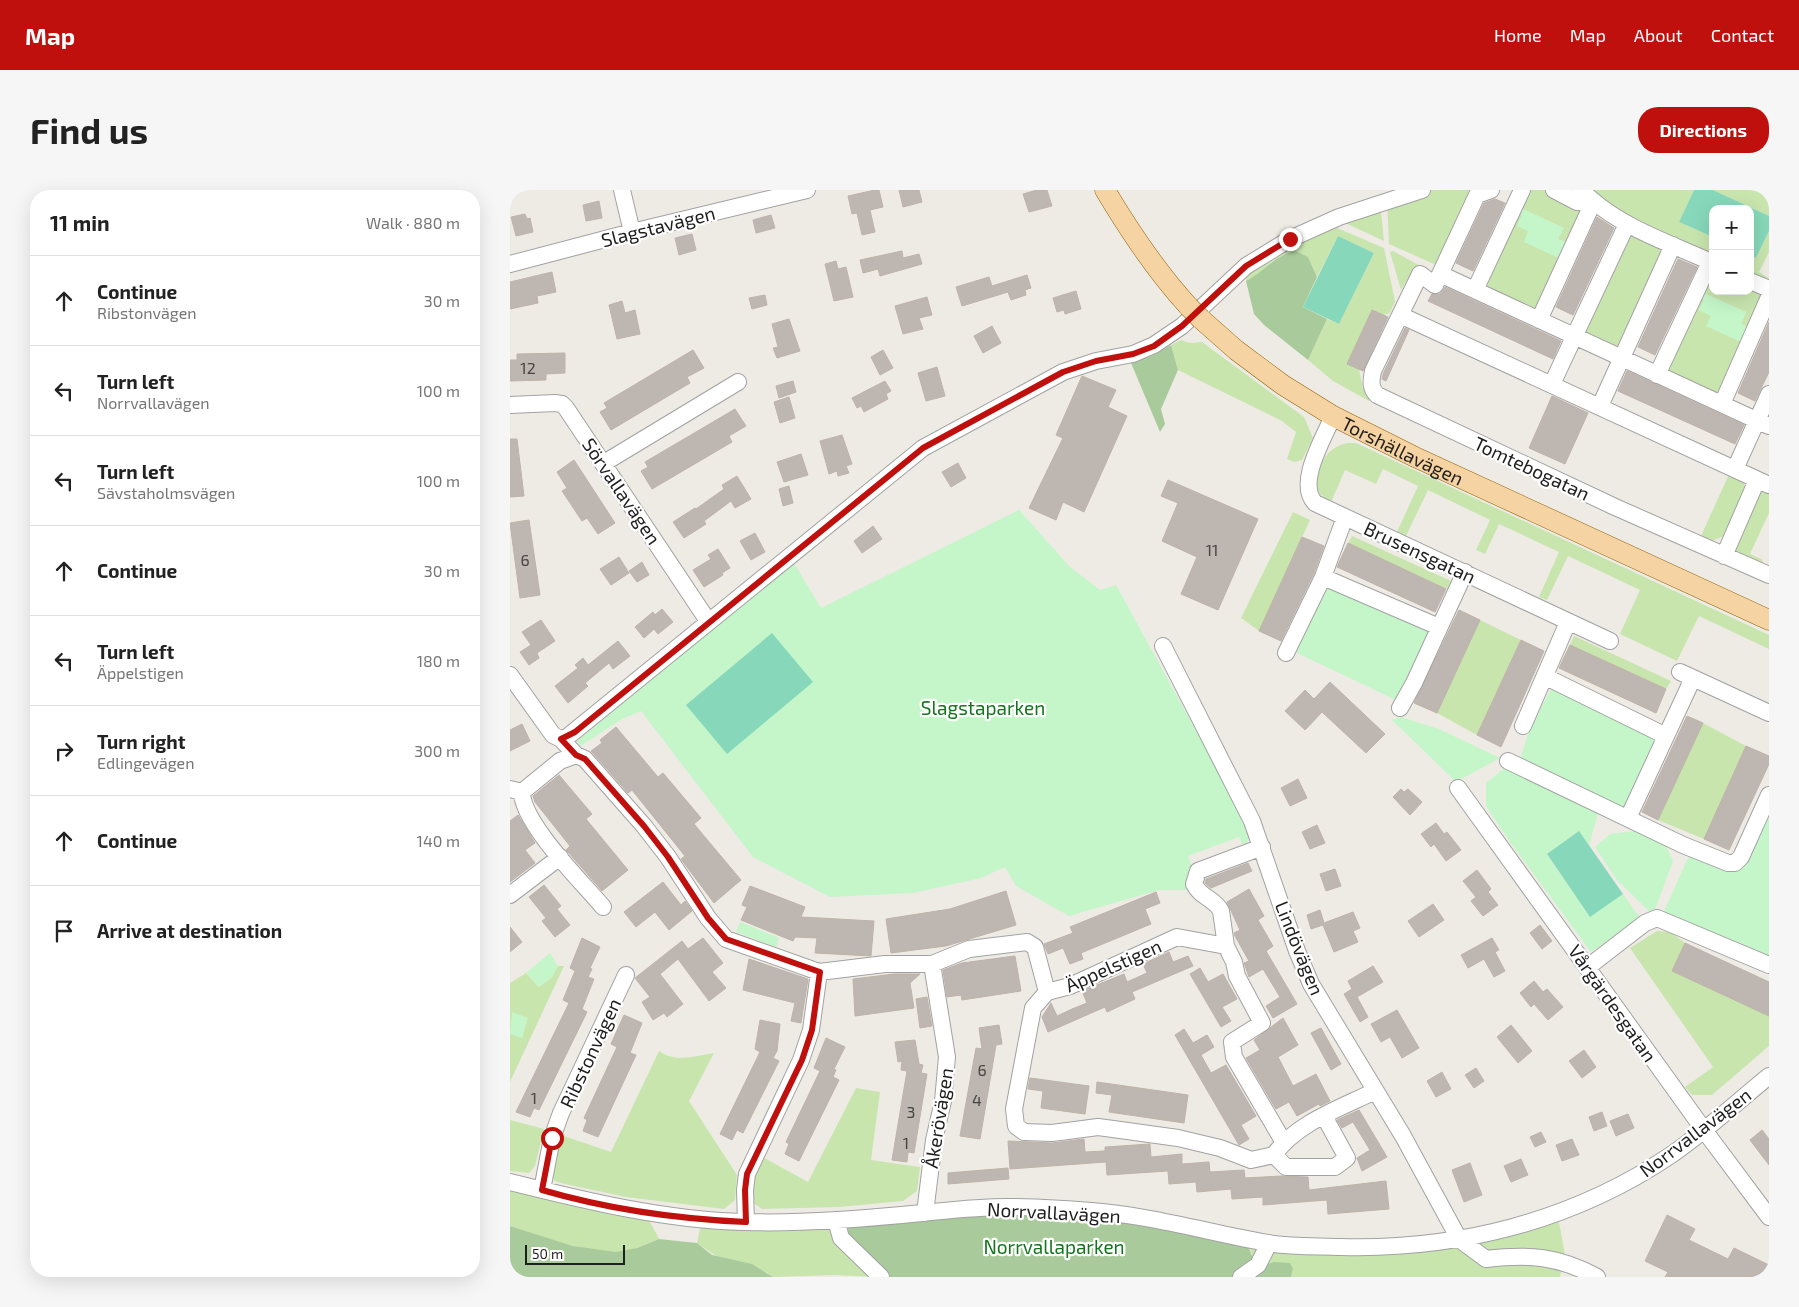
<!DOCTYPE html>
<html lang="en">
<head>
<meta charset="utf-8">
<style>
	:root { --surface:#fff; --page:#f6f6f6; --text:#222; --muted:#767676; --line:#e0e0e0; --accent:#bf100d }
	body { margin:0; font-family:"Exo 2",sans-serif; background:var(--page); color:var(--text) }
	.controls { position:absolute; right:15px; top:15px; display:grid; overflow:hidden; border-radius:10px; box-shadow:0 5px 20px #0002 }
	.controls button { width:45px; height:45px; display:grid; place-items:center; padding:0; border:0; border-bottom:1px solid var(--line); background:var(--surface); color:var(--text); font:25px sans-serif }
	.scale { position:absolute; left:15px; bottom:12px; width:100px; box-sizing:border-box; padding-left:5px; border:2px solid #1e1e1e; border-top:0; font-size:14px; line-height:18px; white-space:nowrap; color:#1e1e1e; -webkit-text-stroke:4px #fff; paint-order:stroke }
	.stop { position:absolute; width:15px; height:15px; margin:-11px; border:4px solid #bf100d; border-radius:50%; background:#fff }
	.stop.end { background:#bf100d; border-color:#fff; box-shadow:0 1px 5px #0008 }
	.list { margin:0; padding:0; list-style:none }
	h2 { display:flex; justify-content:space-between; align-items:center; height:65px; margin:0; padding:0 20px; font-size:21px }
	h2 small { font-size:16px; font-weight:400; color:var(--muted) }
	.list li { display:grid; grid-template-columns:32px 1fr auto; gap:15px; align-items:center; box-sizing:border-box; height:90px; padding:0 20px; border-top:1px solid var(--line) }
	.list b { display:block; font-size:19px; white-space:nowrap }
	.list p { margin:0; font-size:16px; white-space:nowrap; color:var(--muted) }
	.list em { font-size:16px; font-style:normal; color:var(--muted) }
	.icon { flex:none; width:28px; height:28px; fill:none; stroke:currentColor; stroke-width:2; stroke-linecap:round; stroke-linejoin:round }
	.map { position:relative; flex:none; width:1259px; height:1087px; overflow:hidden; border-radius:20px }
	header { display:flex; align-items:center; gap:30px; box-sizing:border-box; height:70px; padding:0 25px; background:var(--accent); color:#fff }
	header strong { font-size:24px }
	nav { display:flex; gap:28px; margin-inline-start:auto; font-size:18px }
	.intro { display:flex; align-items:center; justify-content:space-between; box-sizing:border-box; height:120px; padding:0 30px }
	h1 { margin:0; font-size:35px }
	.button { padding:12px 22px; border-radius:20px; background:var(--accent); color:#fff; font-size:18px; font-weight:700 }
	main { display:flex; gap:30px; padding:0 30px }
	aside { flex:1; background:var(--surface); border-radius:20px; box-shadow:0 5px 20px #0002 }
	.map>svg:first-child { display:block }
</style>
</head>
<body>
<header>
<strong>Map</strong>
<nav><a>Home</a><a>Map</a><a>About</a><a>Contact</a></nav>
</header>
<div class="intro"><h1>Find us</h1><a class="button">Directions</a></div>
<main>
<aside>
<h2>11 min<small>Walk · 880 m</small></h2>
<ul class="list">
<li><svg class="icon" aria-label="ahead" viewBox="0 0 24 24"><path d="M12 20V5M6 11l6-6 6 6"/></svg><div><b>Continue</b><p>Ribstonvägen</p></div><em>30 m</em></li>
<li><svg class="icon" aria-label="left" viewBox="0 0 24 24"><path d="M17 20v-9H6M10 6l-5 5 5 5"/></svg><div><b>Turn left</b><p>Norrvallavägen</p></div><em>100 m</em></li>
<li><svg class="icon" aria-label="left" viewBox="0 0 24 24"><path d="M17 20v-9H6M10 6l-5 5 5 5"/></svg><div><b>Turn left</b><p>Sävstaholmsvägen</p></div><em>100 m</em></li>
<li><svg class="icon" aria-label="ahead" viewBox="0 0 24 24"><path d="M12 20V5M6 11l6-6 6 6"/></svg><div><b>Continue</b></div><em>30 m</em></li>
<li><svg class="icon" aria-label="left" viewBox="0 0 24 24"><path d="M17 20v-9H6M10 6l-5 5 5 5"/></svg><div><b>Turn left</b><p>Äppelstigen</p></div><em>180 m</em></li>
<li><svg class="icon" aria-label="right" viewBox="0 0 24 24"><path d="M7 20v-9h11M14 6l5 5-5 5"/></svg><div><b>Turn right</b><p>Edlingevägen</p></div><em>300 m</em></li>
<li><svg class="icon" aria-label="ahead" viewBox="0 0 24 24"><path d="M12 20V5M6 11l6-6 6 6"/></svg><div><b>Continue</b></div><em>140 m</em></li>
<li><svg class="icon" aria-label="arrive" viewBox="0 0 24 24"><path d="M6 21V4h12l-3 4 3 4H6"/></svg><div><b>Arrive at destination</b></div></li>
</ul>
</aside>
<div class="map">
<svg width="1259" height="1087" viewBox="0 0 1259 1087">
	<rect width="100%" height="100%" fill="#eeebe5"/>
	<path fill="#c8e5ae" d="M909 0H961L926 75 879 54 877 10Z
		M1011 0H1039L1075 16 1058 54 1048 49 1053 38 1004 15Z
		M1079 0H1184L1169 32 1203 47V66L1102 19Z
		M1203 0H1259V26Z
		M870 12 874 51 831 31Z
		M1002 20 1012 25 1019 41 1051 69 1027 121 968 95Z
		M820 35 874 58 885 111 880 123 873 125 862 120 838 174 849 179 853 199 861 208 859 211 823 191 798 170 817 129 829 134 864 63 828 46 807 87 798 67 763 70 748 85 736 91V79Z
		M1116 39 1156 56 1108 161 1070 142Z
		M1259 41V62L1249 82 1259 88 1254 90 1240 83V65L1246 68Z
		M883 61 925 84 903 80 891 100 880 62Z
		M1203 76V101H1240V93L1257 100 1240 138 1231 134 1236 122 1186 100Z
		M1184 105 1194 109 1201 126 1233 153 1209 206 1150 180Z
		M671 150 680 153 692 152 794 227 803 248 792 270 784 272 777 269 786 242 772 231 668 180 661 155Z
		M837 253H846L1259 445V459L1189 426 1167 471 1110 444 1130 400 1058 366 1037 410 1029 407 1049 362 989 334 975 364 966 360 980 330 918 300 896 346 887 342 908 296 873 279 866 294 835 280 821 312 806 301C804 279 815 258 837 253Z
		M1220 282 1234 292 1235 297 1214 346 1202 351 1191 346Z
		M1248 297 1259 299V323L1240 364 1253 370 1251 374 1226 362 1224 356Z
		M783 322 800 330 749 441 731 428Z
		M842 346 941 391 937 399 838 353Z
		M970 430 1011 450 967 545 927 523Z
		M1064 446 1161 491 1156 499 1060 455Z
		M1193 533 1236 556 1194 649 1148 630Z
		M1147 741 1160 742 1175 753 1162 781 1257 825 1259 822V856L1202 905H1182L1175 897 1203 877 1120 758Z
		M48 776H54L0 892V793L16 783 29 797 42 787Z
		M149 861C166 873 185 866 204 863L179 911 227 985 225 1010 214 1019 116 1007 55 994 45 991 41 986 48 944 101 962Z
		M346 898 370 902 361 970 410 977 407 1001 393 1011 329 1017 252 1019 242 1012 241 983 249 965 298 992Z
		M0 930 34 939 25 976 19 983 0 981Z
		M0 1000 73 1018 138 1028 149 1049C137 1053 125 1060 113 1062 84 1066 29 1045 0 1036Z
		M1049 1032 1055 1065 1050 1087H781L783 1079 747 1078 739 1056C782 1062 825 1067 868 1065 929 1061 989 1047 1049 1032Z
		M336 1033 339 1048 355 1059 367 1072 366 1087 325 1085 263 1087 256 1082 209 1068 187 1053 190 1039 194 1035Z"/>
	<path fill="#a9cb9c" d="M786 61 798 67 807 87 793 117 817 129 798 170 754 135 744 124 736 91C757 80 761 67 786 61Z
		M661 155 668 180 651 219 655 234 650 242 621 173 624 168 639 167Z
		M502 1024 576 1027 649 1036 738 1056 747 1078 764 1072 780 1073 783 1079 781 1087H366L367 1072 331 1039 336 1033Z
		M0 1036 63 1056 106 1062 127 1058 149 1049 187 1053 202 1065 242 1074 263 1087H0Z"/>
	<path fill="#c4f6c9" d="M1004 15 1054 38 1048 49 1058 54 1051 69 1014 52 1018 41 1007 36 1012 25 1002 20Z
		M1186 100 1236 122 1231 134 1240 138 1233 153 1196 136 1201 126 1189 120 1194 109 1184 105Z
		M509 320 560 377 590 400 606 395 721 605 740 646 734 658 729 647 678 666 682 677V700H649L559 726 506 696 495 677 471 688 403 703 320 707 243 667 131 521 112 529 70 556 67 551 284 373 311 418Z
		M819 395 869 415 919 442 908 472 886 510 787 463 794 436Z
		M1042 498 1150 550 1117 621 1010 570 1021 534Z
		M891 527 929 539 990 568 946 592 882 530Z
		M997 576 1089 620 1079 655 1069 641 1037 665 1080 726 1113 704 1130 728 1081 762 1000 652 976 616V593Z
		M1259 625V773L1152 726 1178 668 1190 662 1232 678Z
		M1133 640 1153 650 1163 671 1143 725 1107 690 1085 657 1100 644Z
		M230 732 269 748 266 757 226 742Z
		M40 763 48 776 42 787 29 797 16 783Z
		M2 822 18 828 12 848 0 844Z"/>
	<path fill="#87d8ba" d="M1184 0H1203L1259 26V41L1246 68 1240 65V19H1203V47L1169 32Z
		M828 46 864 63 829 134 793 117Z
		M262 443 303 492 217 564 176 515Z
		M1069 641 1113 704 1080 727 1037 664Z"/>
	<path fill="#beb7b1" stroke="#bfb2a8" d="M365 0H369L373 17 360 20 365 42 352 45 347 23 342 24 338 6Z
		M389 0H409L412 12 393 17Z
		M527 0H537L542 16 519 22 513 4Z
		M985 9 995 13 963 81 946 73 974 13Z
		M89 11 92 28 76 31 73 15Z
		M15 24 17 29 20 28 23 42 6 46 1 27Z
		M261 25 265 38 246 43 243 30Z
		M1087 27 1104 38 1063 125 1046 117Z
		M182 44 186 60 169 65 165 48Z
		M392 61 393 68 409 64 412 74 370 86 368 79 353 83 350 70Z
		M1168 69 1187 77 1145 165 1128 157Z
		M326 71 328 79 336 77 343 107 324 111 315 74Z
		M42 82 46 102 27 106 28 113 0 119V92Z
		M517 85 521 98 515 100 516 105 501 110 498 102 452 116 446 97 479 87 482 96Z
		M935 97 1051 151 1043 169 918 111 922 104H930Z
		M566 101 571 119 555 124 554 120 547 122 543 108Z
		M255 105 257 115 242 119 239 108Z
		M417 107 422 125 409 128 413 139 393 144 385 116Z
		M112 111 115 123 125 120 130 144 107 149 99 115Z
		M862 120 878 127 853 181 837 174Z
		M279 129 290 161 267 168 263 158 268 157 262 134Z
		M1259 132V182L1245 211 1228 203Z
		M482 136 491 153 473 163 464 146Z
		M895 138 899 140 876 191 872 189 873 184Z
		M183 160 194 178 177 187 180 193 101 240 90 222 97 218 94 213Z
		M373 160 383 178 370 185 361 167Z
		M55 163V183L36 184V190L0 191V170H7V164Z
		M427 177 435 206 416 211 408 183Z
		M1117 181 1234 235 1225 254 1108 201Z
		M572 186 606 200 598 217 617 226 574 322 553 312 546 330 519 318 553 248 546 245Z
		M283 191 286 202 269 208 266 196Z
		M375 191 381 201 376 204 378 209 354 222 351 216 347 218 342 208Z
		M1042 206 1078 223 1055 274 1019 258Z
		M279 207 285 228 270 233 264 212Z
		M225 219 236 236 219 246 222 252 142 299 131 281 138 277 135 272Z
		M332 245 342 274 336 276 339 283 328 286 327 281 319 284 310 251Z
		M0 249H7L14 306 0 307Z
		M291 264 298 285 274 292 267 272Z
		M64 270 105 333 88 344 77 328 72 331 52 301 57 298 47 282Z
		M448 273 456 288 441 297 432 282Z
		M227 286 241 309 225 318 221 311 194 331 196 334 174 348 163 332 185 318 186 319 214 299 212 295Z
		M658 290 748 329 708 420 671 404 687 367 652 351 668 313 651 306Z
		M279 296 283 313 273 316 269 299Z
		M19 330 30 405 10 408 0 333Z
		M363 336 372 349 352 363 344 351Z
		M245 343 255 362 241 370 230 351Z
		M792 347 814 356 804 383 771 451 749 441Z
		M838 353 936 399 925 422 827 377Z
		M208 359 220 378 212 383 213 385 194 397 183 380 201 369 198 365Z
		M109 367 119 383 101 395 90 379Z
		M132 372 139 385 127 392 119 381Z
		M152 419 163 432 148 444 144 439 134 448 125 437 143 422 145 425Z
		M949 420 970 430 927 523 904 513Z
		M31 430 45 451 27 463 29 468 19 475 10 462 21 455 12 442Z
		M1011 450 1034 461 991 557 967 545Z
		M108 451 120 466 103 479 99 473 75 493 78 496 58 513 45 496 68 478 65 475 73 468 78 475Z
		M1060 455 1156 499 1146 523 1049 478Z
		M820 492 875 544 856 563 812 522 795 540 775 521 795 500 804 509Z
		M1177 526 1193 533 1148 630 1132 622Z
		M12 534 20 551 0 561V540Z
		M106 537 148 587 153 583 191 628 184 634 231 690 204 713 171 669 175 666 122 600 118 603 81 561 92 553 90 550Z
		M1236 556 1259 566V574L1219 660 1194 649Z
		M49 585 82 624 76 629 118 680 92 701 59 663 56 660 60 656 25 612 23 606Z
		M788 589 797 608 780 616 771 598Z
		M891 599 894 602 898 599 912 612 900 625 883 607Z
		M8 625 25 653 15 660 25 673 0 692V631Z
		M926 633 934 644 937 642 951 660 936 671 924 654 921 657 911 644Z
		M807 635 815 653 800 659 792 642Z
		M738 673 742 681 701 698 695 693 696 689Z
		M825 679 831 696 816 701 810 684Z
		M967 680 981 699 978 702 988 715 973 726 961 711 966 707 953 691Z
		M153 692 171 715 175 711 182 721 159 740 145 722 126 737 114 722Z
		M34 695 51 716 47 719 60 735 45 747 32 731 36 728 19 707Z
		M240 696 295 717 291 727 364 731 361 766 305 763 307 748 285 747 283 751 231 730 237 717 232 715Z
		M739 699 754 726 748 730 763 756 756 761 787 814 763 828 756 816 770 807 753 779 739 787 734 773 739 771 725 746 724 743 730 740 717 712Z
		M496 701 506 735 436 756 381 763 376 729 440 719Z
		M646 702 650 713 635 719 641 734 571 763 573 769 560 774 553 758 538 764 534 754 563 743 560 737Z
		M923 714 934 730 909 747 898 731Z
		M810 720 814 733 843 722 850 738 843 741 848 752 824 762 813 735 801 739 797 725Z
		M1030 735 1042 751 1032 759 1020 743Z
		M0 737 12 752 0 762Z
		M72 748 90 757 80 778 82 779 78 787 84 789 72 819 77 822 29 920 24 918 20 927 6 922 59 813 53 810 65 781 60 778Z
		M193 748 213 773 202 782 216 798 199 811 168 769 150 784 173 814 157 827 154 823 143 830 132 812 140 807 125 788 172 751 178 759Z
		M982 748 989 760 985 762 995 781 984 787 974 769 958 778 951 765Z
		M1175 753 1259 792V826L1162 781Z
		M659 762 663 772 678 766 683 776 622 802 625 809 597 822 595 817 538 842 532 827 541 813 547 826 562 819 577 813 572 801 614 784 617 792 637 783 633 774Z
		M505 766 511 801 452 810 451 805 437 807 433 780 452 773Z
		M239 769 298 789 291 833 281 831 285 813 233 800Z
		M863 776 873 792 847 807 858 827 850 832 834 804 842 799 838 791Z
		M690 778 698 792 713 784 727 809 712 817 721 831 711 837 680 784Z
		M384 784H410L400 793 404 818 345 826 343 789Z
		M1024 791 1033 802 1037 799 1053 817 1038 830 1024 814 1021 817 1010 803Z
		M417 807 422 836 410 838 406 809Z
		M887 820 909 858 892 868 880 847 871 852 861 834Z
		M114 825 132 833 120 863 126 865 88 947 73 941 77 930 74 928 107 857 101 854Z
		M773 828 788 855 768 867 783 896 806 884 820 911 810 916 809 914 787 926 779 912 766 919 736 868 750 860 744 850Z
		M250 830 270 834 267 861 263 868 269 871 233 943 227 940 222 950 210 944 250 862 245 859Z
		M489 835 492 854 486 855 470 949 450 946 466 858 472 859 469 838Z
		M1001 835 1022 861 1008 873 987 847Z
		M811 838 831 874 821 880 801 843Z
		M674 839 683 853 697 845 704 857 691 865 701 883 716 875 746 926 731 935 739 949 729 955 665 845Z
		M316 848 335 857 324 879 326 880 323 887 329 890 289 971 275 964 279 954 276 952 310 881 304 878Z
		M405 850 409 874 413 875 411 883 417 884 404 963 398 962 397 972 382 970 397 881 391 880 392 871 388 872 385 852Z
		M1074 860 1086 877 1072 888 1059 871Z
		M966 878 974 891 964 898 955 885Z
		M932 882 941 899 926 907 917 891Z
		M520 888 579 896 575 924 531 918 533 901 518 899Z
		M587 892 678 905 674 933 599 922 602 905 586 903Z
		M849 920 877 967 852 981 847 968 860 960 843 932 832 938 827 930Z
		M1092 922 1097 936 1084 941 1079 927Z
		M1118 924 1124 938 1106 946 1100 931Z
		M1252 940 1259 949V975L1240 950Z
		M1031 942 1036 952 1025 957 1020 947Z
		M574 949 575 962 595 961V957L640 954 641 967 672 964V974L699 972 700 982 734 980 735 988 771 986 798 987 799 1000 876 991 879 1019 818 1024 817 1010 753 1015V1007L722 1009 721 999 687 1002 686 992 659 994 658 981 597 985 596 972 500 979 498 951 542 953Z
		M1062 949 1069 965 1052 971 1046 955Z
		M1011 969 1018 985 1001 992 994 976Z
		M960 973 972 1005 954 1012 942 980Z
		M498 978 499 989 438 994V983Z
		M1157 1025 1185 1039 1179 1050 1218 1069 1224 1058 1259 1075 1253 1087H1155L1158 1082 1135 1071Z"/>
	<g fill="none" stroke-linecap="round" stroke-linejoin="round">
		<defs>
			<path id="minor" d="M112 0 122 42
				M981 0 967 5 925 95 910 84 863 181C861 191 860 198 867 205L1105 317 1259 385
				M1044 0 1067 12H1078L1081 9C1115 39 1162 54 1203 73
				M0 74 122 42 297 0
				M930 84 1259 236
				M1240 91 1259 99
				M965 100 1012 0
				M890 125 1259 295
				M1029 130 1080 19 1081 9 1070 0
				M1147 185 1200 72
				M1042 194 1117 34
				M1212 214 1259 107
				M0 215 45 213 52 214 56 218 198 431
				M1090 216 1163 55
				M823 226C814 248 786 293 805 313L1100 451
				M94 273 228 192
				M1225 279 1259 204
				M1214 366 1247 290
				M813 387 929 437
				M653 456 742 631 787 761 801 794 893 946 949 1049 976 1069C1019 1064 1048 1066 1087 1087
				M776 463 813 387 835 327
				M1170 482 1259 523
				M0 485 43 545 51 549 56 548 413 258 553 182 586 171 623 164 644 155 672 136 736 76 780 49 829 27 912 0
				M1036 487 1156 546
				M890 518 904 493 955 382
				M1013 536 1058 432
				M51 549 66 565 75 569 134 636 158 667 198 728 216 749 309 782 375 774H422L459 759 517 752 525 757 537 802 560 796 667 747 716 756
				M998 571 1173 655 1218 673H1225L1231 667 1259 605
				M948 598 1194 940 1259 1027
				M0 599 12 602C12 633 72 692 93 717
				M12 602 50 571 66 565
				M1118 628 1183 488
				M752 657 688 681 684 694C690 707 705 709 711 721L716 756 724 772 727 786 752 833 722 852 724 867 773 951
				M0 705 50 667
				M1078 777 1135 733 1147 728 1259 775
				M537 802 523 818 504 919 506 936 514 942 542 943 588 937 603 939 668 948 710 958 741 970 764 965
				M814 926 837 968 825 977H776L764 965C786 933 831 918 865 901
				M0 992C76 1011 155 1030 234 1032 293 1034 353 1029 412 1023 442 1020 473 1016 504 1017 548 1018 592 1020 635 1028 676 1035 717 1046 758 1053 782 1057 806 1056 831 1057 948 1060 1063 1031 1161 965 1196 941 1227 912 1259 886
				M32 1000 42 948 51 923 116 785
				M415 1023 424 950 433 911 437 867 422 774
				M326 1030 331 1048 371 1087
				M236 1032 235 1000 237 984 291 870 301 840 309 782
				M731 1087 748 1075 759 1053"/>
			<g id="major">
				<path d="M595 0C620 42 646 81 679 117"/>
				<path id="s1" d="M691 129 726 160 773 195 823 226 905 267 1259 430"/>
			</g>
		</defs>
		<use href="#minor" stroke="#a2a2a2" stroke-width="18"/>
		<use href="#major" stroke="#8e640a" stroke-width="21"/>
		<use href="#minor" stroke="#fff" stroke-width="16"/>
		<use href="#major" stroke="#f6d3a2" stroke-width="20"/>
		<defs>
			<path id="major-bridge" d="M679 117 691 129"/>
		</defs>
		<use href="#major-bridge" stroke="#8e640a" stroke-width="21" stroke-linecap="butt"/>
		<use href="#major-bridge" stroke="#f6d3a2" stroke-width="20"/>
	</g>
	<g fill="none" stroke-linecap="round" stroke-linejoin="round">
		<path stroke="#bf100d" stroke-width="6" d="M42 948 32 1000C97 1019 169 1029 236 1032L235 1000 237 984 292 870 302 840 310 782 216 749 198 728 158 667 134 636 75 569 66 565 51 549 65 542 413 258 553 182 586 171 623 164 644 156 672 136 736 76 780 49"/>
	</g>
	<g text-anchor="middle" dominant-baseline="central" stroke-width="4.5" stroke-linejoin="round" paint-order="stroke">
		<g font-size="16" fill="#464443">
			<text x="18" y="177">12</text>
			<text x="702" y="359">11</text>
			<text x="15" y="369">6</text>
			<text x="472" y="879">6</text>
			<text x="24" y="907">1</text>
			<text x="467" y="909">4</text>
			<text x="401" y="921">3</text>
			<text x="396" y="952">1</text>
		</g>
		<g font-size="19" fill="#1e1e1e" stroke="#fff">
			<text transform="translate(148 36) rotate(-14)">Slagstavägen</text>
			<text stroke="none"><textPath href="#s1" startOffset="242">Torshällavägen</textPath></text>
			<text transform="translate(1022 278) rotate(25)">Tomtebogatan</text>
			<text transform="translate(112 301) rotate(56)">Sörvallavägen</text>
			<text transform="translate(910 362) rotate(25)">Brusensgatan</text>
			<text transform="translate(790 758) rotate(68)">Lindövägen</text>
			<text transform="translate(603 775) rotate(-24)">Äppelstigen</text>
			<text transform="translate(1103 813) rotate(55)">Vårgärdesgatan</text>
			<text transform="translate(80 863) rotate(-65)">Ribstonvägen</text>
			<text transform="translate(428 928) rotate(-81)">Åkerövägen</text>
			<text transform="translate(1185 942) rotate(-37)">Norrvallavägen</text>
			<text transform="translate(544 1022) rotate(3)">Norrvallavägen</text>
		</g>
		<g font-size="19" fill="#13751c" stroke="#fff">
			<text x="473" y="517">Slagstaparken</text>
			<text x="544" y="1056">Norrvallaparken</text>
		</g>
	</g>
</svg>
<div class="controls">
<button>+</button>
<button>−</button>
</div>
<div class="scale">50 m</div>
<div class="stop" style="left:42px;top:948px"></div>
<div class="stop end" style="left:780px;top:49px"></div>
</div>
</main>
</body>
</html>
